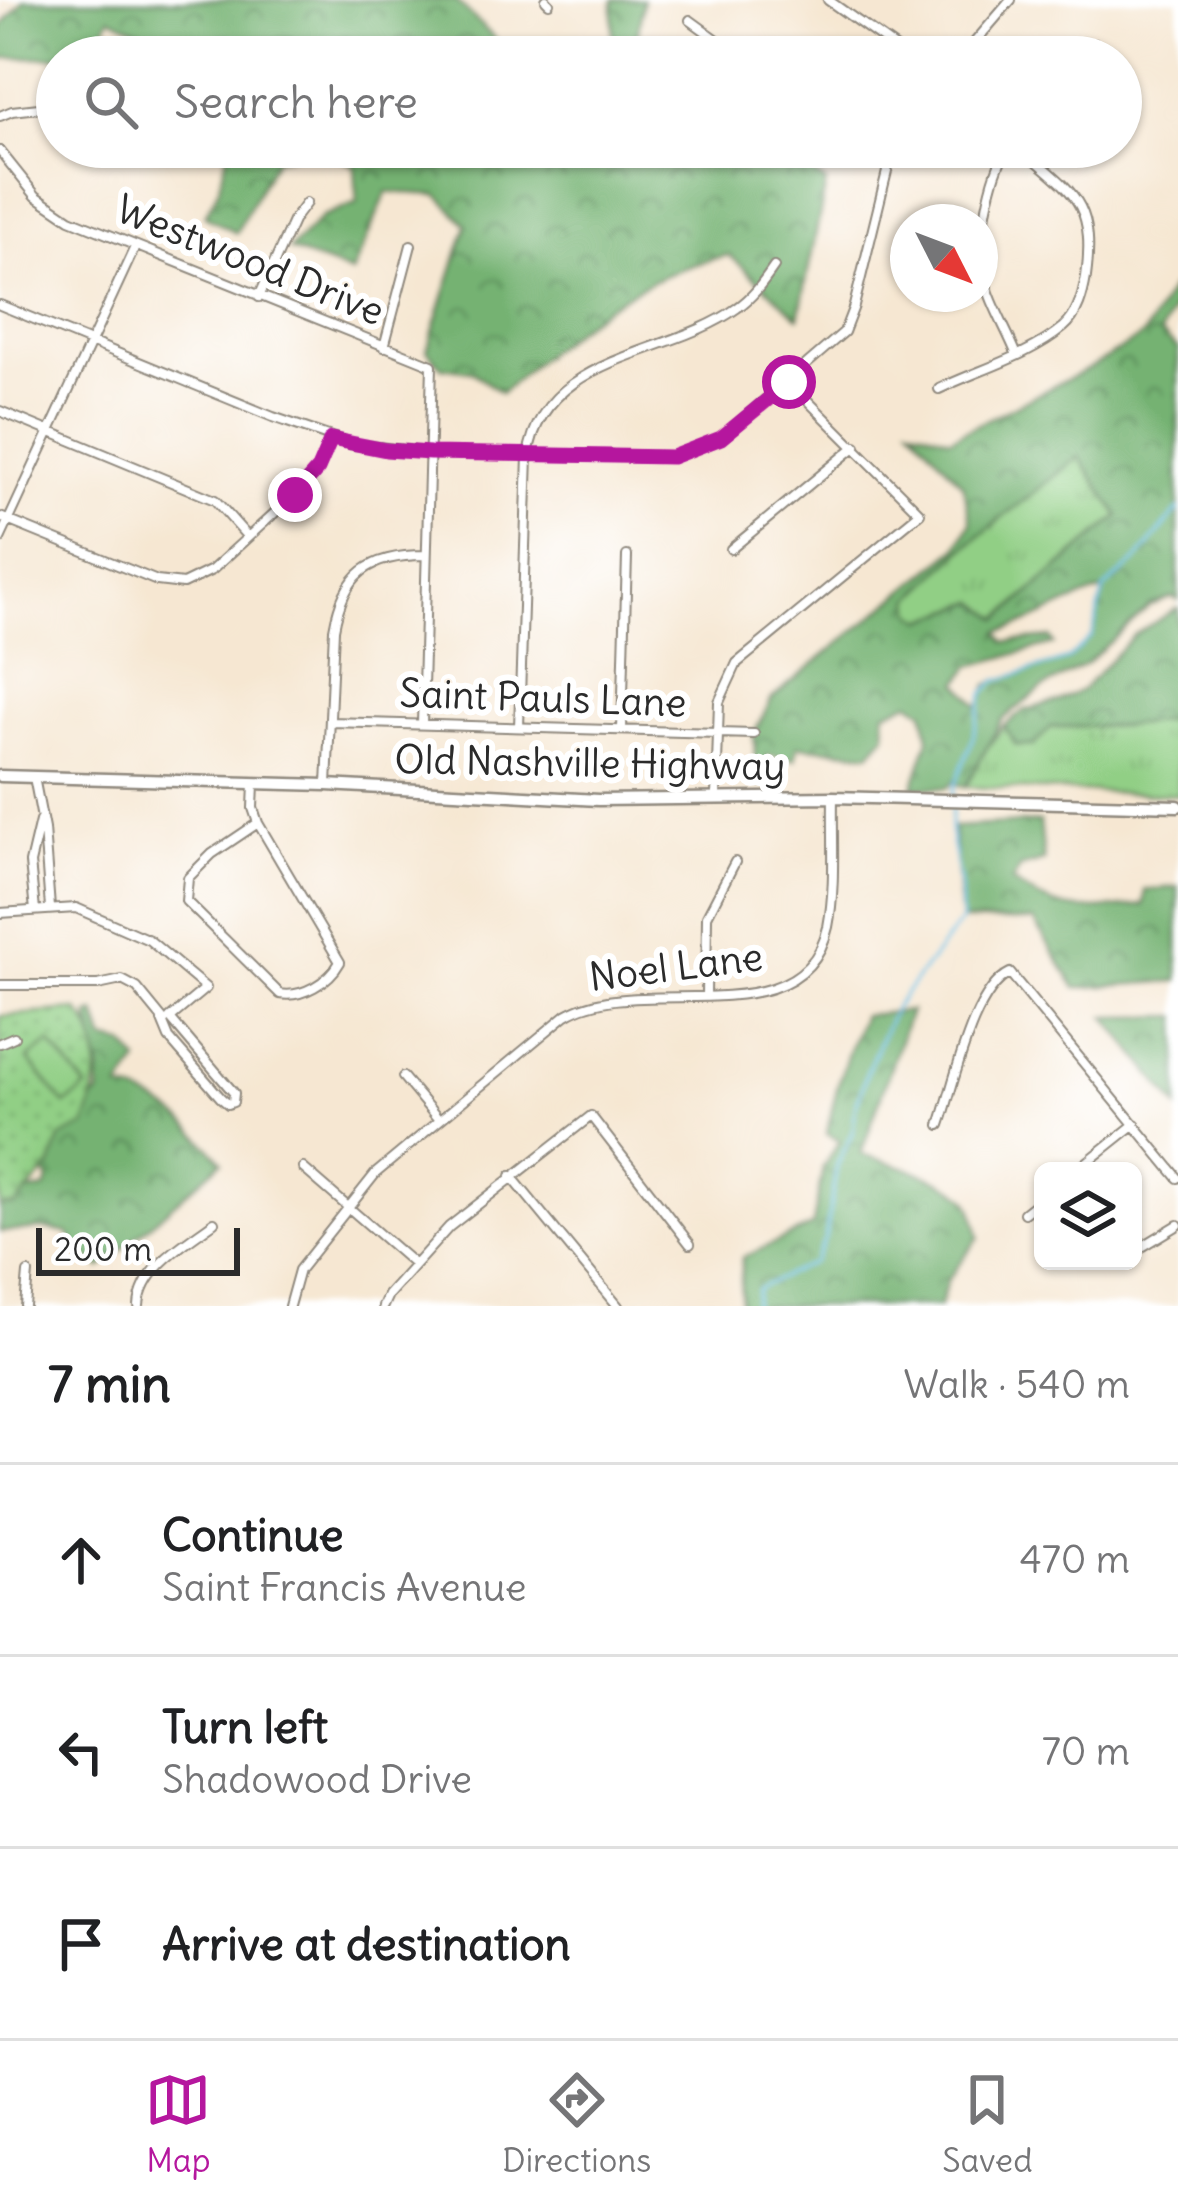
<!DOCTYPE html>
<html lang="en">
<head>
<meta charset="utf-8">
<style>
	:root { --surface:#fff; --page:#f2f2f2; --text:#202124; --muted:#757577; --line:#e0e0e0; --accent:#b5179e }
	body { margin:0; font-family:Delius,sans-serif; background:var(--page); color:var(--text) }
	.controls { position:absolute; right:36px; bottom:36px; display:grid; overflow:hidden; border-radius:18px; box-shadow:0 3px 9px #0004 }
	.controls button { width:108px; height:108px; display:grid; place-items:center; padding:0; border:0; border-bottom:3px solid var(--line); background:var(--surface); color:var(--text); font:60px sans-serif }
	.compass { position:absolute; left:890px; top:204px; width:108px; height:108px; border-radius:50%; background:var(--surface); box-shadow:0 3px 9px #0004; rotate:132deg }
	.scale { position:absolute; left:36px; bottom:30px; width:204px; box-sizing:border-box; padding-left:12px; border:6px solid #2b2b2b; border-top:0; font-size:33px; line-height:42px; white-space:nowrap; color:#2b2b2b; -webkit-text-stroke:9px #fff; paint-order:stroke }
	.stop { position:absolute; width:36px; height:36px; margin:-27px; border:9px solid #b5179e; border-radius:50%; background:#fff }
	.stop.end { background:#b5179e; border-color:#fff; box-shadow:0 3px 12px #0008 }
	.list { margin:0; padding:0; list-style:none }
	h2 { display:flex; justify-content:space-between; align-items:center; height:156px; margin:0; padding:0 48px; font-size:51px }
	h2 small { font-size:39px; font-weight:400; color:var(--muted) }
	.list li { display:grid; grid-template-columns:78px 1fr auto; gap:36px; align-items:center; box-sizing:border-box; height:192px; padding:0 48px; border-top:3px solid var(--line) }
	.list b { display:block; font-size:45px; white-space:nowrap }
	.list p { margin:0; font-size:39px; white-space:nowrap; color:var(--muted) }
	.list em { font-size:39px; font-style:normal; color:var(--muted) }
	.icon { flex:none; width:66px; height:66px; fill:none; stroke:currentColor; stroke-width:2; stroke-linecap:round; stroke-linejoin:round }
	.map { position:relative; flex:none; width:1178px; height:1306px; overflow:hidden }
	.search { position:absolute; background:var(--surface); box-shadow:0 3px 9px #0004; left:36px; right:36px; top:36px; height:132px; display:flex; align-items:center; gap:30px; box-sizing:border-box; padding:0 42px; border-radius:66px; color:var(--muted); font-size:45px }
	.sheet { height:732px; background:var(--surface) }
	nav { display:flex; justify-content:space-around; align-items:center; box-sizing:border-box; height:168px; border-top:3px solid var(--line); background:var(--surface); font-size:33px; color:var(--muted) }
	nav a { display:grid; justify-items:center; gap:6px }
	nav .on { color:var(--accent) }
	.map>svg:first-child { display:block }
</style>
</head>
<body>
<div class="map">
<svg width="1178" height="1306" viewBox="0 0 1178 1306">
	<defs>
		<pattern id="grass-tufts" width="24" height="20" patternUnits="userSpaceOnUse" patternTransform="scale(3)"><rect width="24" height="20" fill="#91cf85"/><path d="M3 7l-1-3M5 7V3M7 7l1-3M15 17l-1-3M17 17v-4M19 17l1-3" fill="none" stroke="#7db273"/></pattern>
		<pattern id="forest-crowns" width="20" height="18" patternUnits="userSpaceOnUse" patternTransform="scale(3)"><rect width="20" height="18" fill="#74b272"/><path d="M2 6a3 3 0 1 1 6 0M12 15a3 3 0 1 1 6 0" fill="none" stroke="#5f915e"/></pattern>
		<pattern id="park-dots" width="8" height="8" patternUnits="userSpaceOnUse" patternTransform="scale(3)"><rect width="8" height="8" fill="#91cf85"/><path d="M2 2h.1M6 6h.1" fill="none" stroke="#7db273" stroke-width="1.8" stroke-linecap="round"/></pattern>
	</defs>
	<rect width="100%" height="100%" fill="#fff"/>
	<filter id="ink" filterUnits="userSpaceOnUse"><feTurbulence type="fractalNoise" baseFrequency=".00833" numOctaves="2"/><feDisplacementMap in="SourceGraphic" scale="24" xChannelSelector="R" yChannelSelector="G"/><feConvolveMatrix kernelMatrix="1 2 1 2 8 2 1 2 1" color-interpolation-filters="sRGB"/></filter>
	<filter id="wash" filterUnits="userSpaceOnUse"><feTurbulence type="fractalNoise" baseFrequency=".004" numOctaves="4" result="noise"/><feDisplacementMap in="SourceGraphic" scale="48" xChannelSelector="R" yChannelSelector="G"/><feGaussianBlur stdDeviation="2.7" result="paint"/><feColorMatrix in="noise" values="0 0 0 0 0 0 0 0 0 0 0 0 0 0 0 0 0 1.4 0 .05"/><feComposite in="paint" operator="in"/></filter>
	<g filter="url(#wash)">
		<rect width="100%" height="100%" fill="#f6e7d2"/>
		<path fill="url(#grass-tufts)" stroke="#5e7d58" stroke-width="3" d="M1078 456 1120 516 999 619 977 601 924 620 913 612 911 599 960 552Z
			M1162 718 1178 719V795L965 787 988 746 1004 726 1016 745 1051 727 1123 726Z"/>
		<path fill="url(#forest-crowns)" stroke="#506e4e" stroke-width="3" fill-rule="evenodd" d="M24 0H455L514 57H180L170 45 110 17 93 56 0 58V28Z
			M613 0H643L637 38 661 57H605L613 47Z
			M229 147H778L826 183 799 317 729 255C630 277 575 327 501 393L471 371 442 367 427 350 467 225 438 195 387 192 352 273 289 250 322 217 357 203 355 166 319 148 275 159 236 233 205 216 219 188Z
			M1171 288 1178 299 1161 333 1178 349V600L1172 597 1150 606 1086 664 1043 688 1002 720 965 787 955 784V780L947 788 913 787 929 739 924 711 910 702 885 712 886 735 870 753 798 746 795 759 767 755 765 785H756L754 734 772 698 957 548 971 522 963 485 911 426 950 438 1090 368 1144 335ZM1079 457 1119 516 1000 619 977 601 924 620 913 612 912 599 960 551ZM1104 590 1092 636 1068 659 996 681 988 685 979 707 959 683 971 666 1054 644 1051 638 1005 642 999 632C1036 623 1067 601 1104 590Z
			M1178 608V719L1123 726 1051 727 1033 746 1016 745 1004 726 1025 710 1059 701 1083 689 1134 635Z
			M1040 822 1044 861 1020 868 1012 882C1064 917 1084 910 1144 905L1145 890 1178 887V981L1076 988 1034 921H961L953 827Z
			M910 1011 861 1154C887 1162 952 1179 968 1200 975 1208 976 1226 979 1237L947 1281 940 1306H740L742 1258 813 1225 823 1167 840 1141 827 1134C834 1092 846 1054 863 1015Z
			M96 1013 104 1040 125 1045 139 1062 120 1090C163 1096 195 1130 222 1161L101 1268 79 1252 68 1233 46 1229 0 1232V1195L45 1189 49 1180 42 1169 47 1146 99 1094 100 1070 89 1015Z
			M1178 1016V1108L1106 1017Z"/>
		<path fill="url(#park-dots)" stroke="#5e7d58" stroke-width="3" d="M77 1010C106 1039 99 1091 85 1126L60 1138 51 1166 15 1206H0V1016Z"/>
		<path fill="#91cf85" stroke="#5e7d58" stroke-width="3" d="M50 1043 87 1088 65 1105 28 1059Z"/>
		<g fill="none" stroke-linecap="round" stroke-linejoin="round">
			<path stroke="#69c0e6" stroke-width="3" d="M753 1306 757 1289 813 1262 825 1238 837 1165 853 1133 855 1109 869 1066 895 1007 961 921 960 887 950 831 953 790 972 741 984 693 996 681 1068 659 1092 636 1104 589 1136 561 1178 510"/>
		</g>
	</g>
	<g filter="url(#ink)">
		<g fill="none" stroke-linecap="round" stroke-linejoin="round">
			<defs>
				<path id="minor" d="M546 0 549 3
					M828 0 908 57
					M690 20 741 57
					M143 57 146 47
					M962 57 1011 0
					M1084 57 1095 44
					M0 116 12 111 57 106
					M870 147 890 155
					M1008 147C990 175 977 242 984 275 989 301 1006 328 1016 353
					M0 151 36 196 70 219 432 365 422 724
					M259 297 294 219 306 203
					M0 305 273 417 351 444 430 453 672 457 721 438 844 332 854 306 893 147
					M384 347 411 245
					M939 389C978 370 1030 356 1064 327 1078 315 1083 295 1086 277 1096 201 1073 193 1020 147
					M0 411 215 500 247 536
					M0 517 157 581 183 584 212 570 303 487 318 469 331 439
					M0 539 135 247
					M731 549 856 446
					M331 722 754 734
					M519 727 528 456C543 353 671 357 737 308 753 297 763 283 774 267
					M622 729 627 556
					M34 777 44 829 50 908
					M254 783 253 808 258 823 340 962C329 982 302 998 280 994L186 901 188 878 212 854 258 823
					M327 785 334 629C344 573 369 555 425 555
					M716 797 719 702 737 663 920 513 789 382
					M35 910 30 863 40 821
					M0 913 76 908 149 940 206 988 170 1018 234 1093 233 1102 228 1104 221 1098 169 1038 162 1021
					M0 985H98L122 980 137 988 164 1021
					M706 996 707 916 735 862
					M0 1043 14 1037
					M403 1077 439 1120
					M940 1125C954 1085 972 991 1010 973L1178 1178
					M303 1168 415 1265
					M1076 1171 1135 1124
					M511 1176 618 1306
					M1024 1213 1043 1198
					M1140 1248 1178 1225
					M25 1306 28 1273
					M139 1306C141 1268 186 1243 214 1222
					M289 1306 299 1270 376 1173 566 1015C640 970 803 1040 828 927 836 886 832 839 833 797
					M383 1306 388 1295 449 1227 591 1116 690 1244"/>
				<path id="secondary" d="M0 776 327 785 598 800 833 797 1178 806"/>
			</defs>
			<use href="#minor" stroke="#90897e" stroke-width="12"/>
			<use href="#secondary" stroke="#90897e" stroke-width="15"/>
			<use href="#minor" stroke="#fff" stroke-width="8"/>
			<use href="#secondary" stroke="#fff" stroke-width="10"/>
		</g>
	</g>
	<g fill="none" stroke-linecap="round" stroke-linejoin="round" filter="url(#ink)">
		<path stroke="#b5179e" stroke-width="15" d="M295 495 318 469 331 439 386 450 430 453 672 457 721 438 789 382"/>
	</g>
	<g text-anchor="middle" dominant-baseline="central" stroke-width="12" stroke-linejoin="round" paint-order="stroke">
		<g font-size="39" fill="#2b2b2b" stroke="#fff">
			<text transform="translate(250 260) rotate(22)">Westwood Drive</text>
			<text transform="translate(543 698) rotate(2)">Saint Pauls Lane</text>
			<text transform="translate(590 763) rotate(1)">Old Nashville Highway</text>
			<text transform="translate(676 967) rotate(-7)">Noel Lane</text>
		</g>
	</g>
</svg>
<div class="controls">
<button><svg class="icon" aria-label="layers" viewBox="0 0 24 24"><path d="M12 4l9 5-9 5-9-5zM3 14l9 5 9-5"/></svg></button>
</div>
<svg class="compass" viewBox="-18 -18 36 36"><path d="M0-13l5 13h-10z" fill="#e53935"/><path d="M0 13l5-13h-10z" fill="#757577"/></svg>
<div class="scale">200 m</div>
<div class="stop" style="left:789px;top:382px"></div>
<div class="stop end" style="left:295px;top:495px"></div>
<div class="search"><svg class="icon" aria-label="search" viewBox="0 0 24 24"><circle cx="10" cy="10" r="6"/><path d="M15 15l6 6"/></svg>Search here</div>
</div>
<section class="sheet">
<h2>7 min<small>Walk · 540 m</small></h2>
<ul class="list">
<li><svg class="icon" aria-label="ahead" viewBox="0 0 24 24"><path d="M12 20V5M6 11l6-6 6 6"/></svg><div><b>Continue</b><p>Saint Francis Avenue</p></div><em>470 m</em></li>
<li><svg class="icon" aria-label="left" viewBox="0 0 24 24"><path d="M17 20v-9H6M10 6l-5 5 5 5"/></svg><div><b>Turn left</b><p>Shadowood Drive</p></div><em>70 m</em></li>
<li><svg class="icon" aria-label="arrive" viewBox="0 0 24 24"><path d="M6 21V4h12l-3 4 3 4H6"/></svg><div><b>Arrive at destination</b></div></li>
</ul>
</section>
<nav>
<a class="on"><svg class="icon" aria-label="map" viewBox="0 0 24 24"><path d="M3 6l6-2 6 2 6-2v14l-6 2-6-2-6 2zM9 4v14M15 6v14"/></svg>Map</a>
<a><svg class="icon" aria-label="directions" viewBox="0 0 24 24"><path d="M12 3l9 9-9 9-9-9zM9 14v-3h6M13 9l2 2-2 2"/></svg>Directions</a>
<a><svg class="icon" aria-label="saved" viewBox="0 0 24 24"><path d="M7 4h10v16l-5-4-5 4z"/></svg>Saved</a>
</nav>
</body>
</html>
